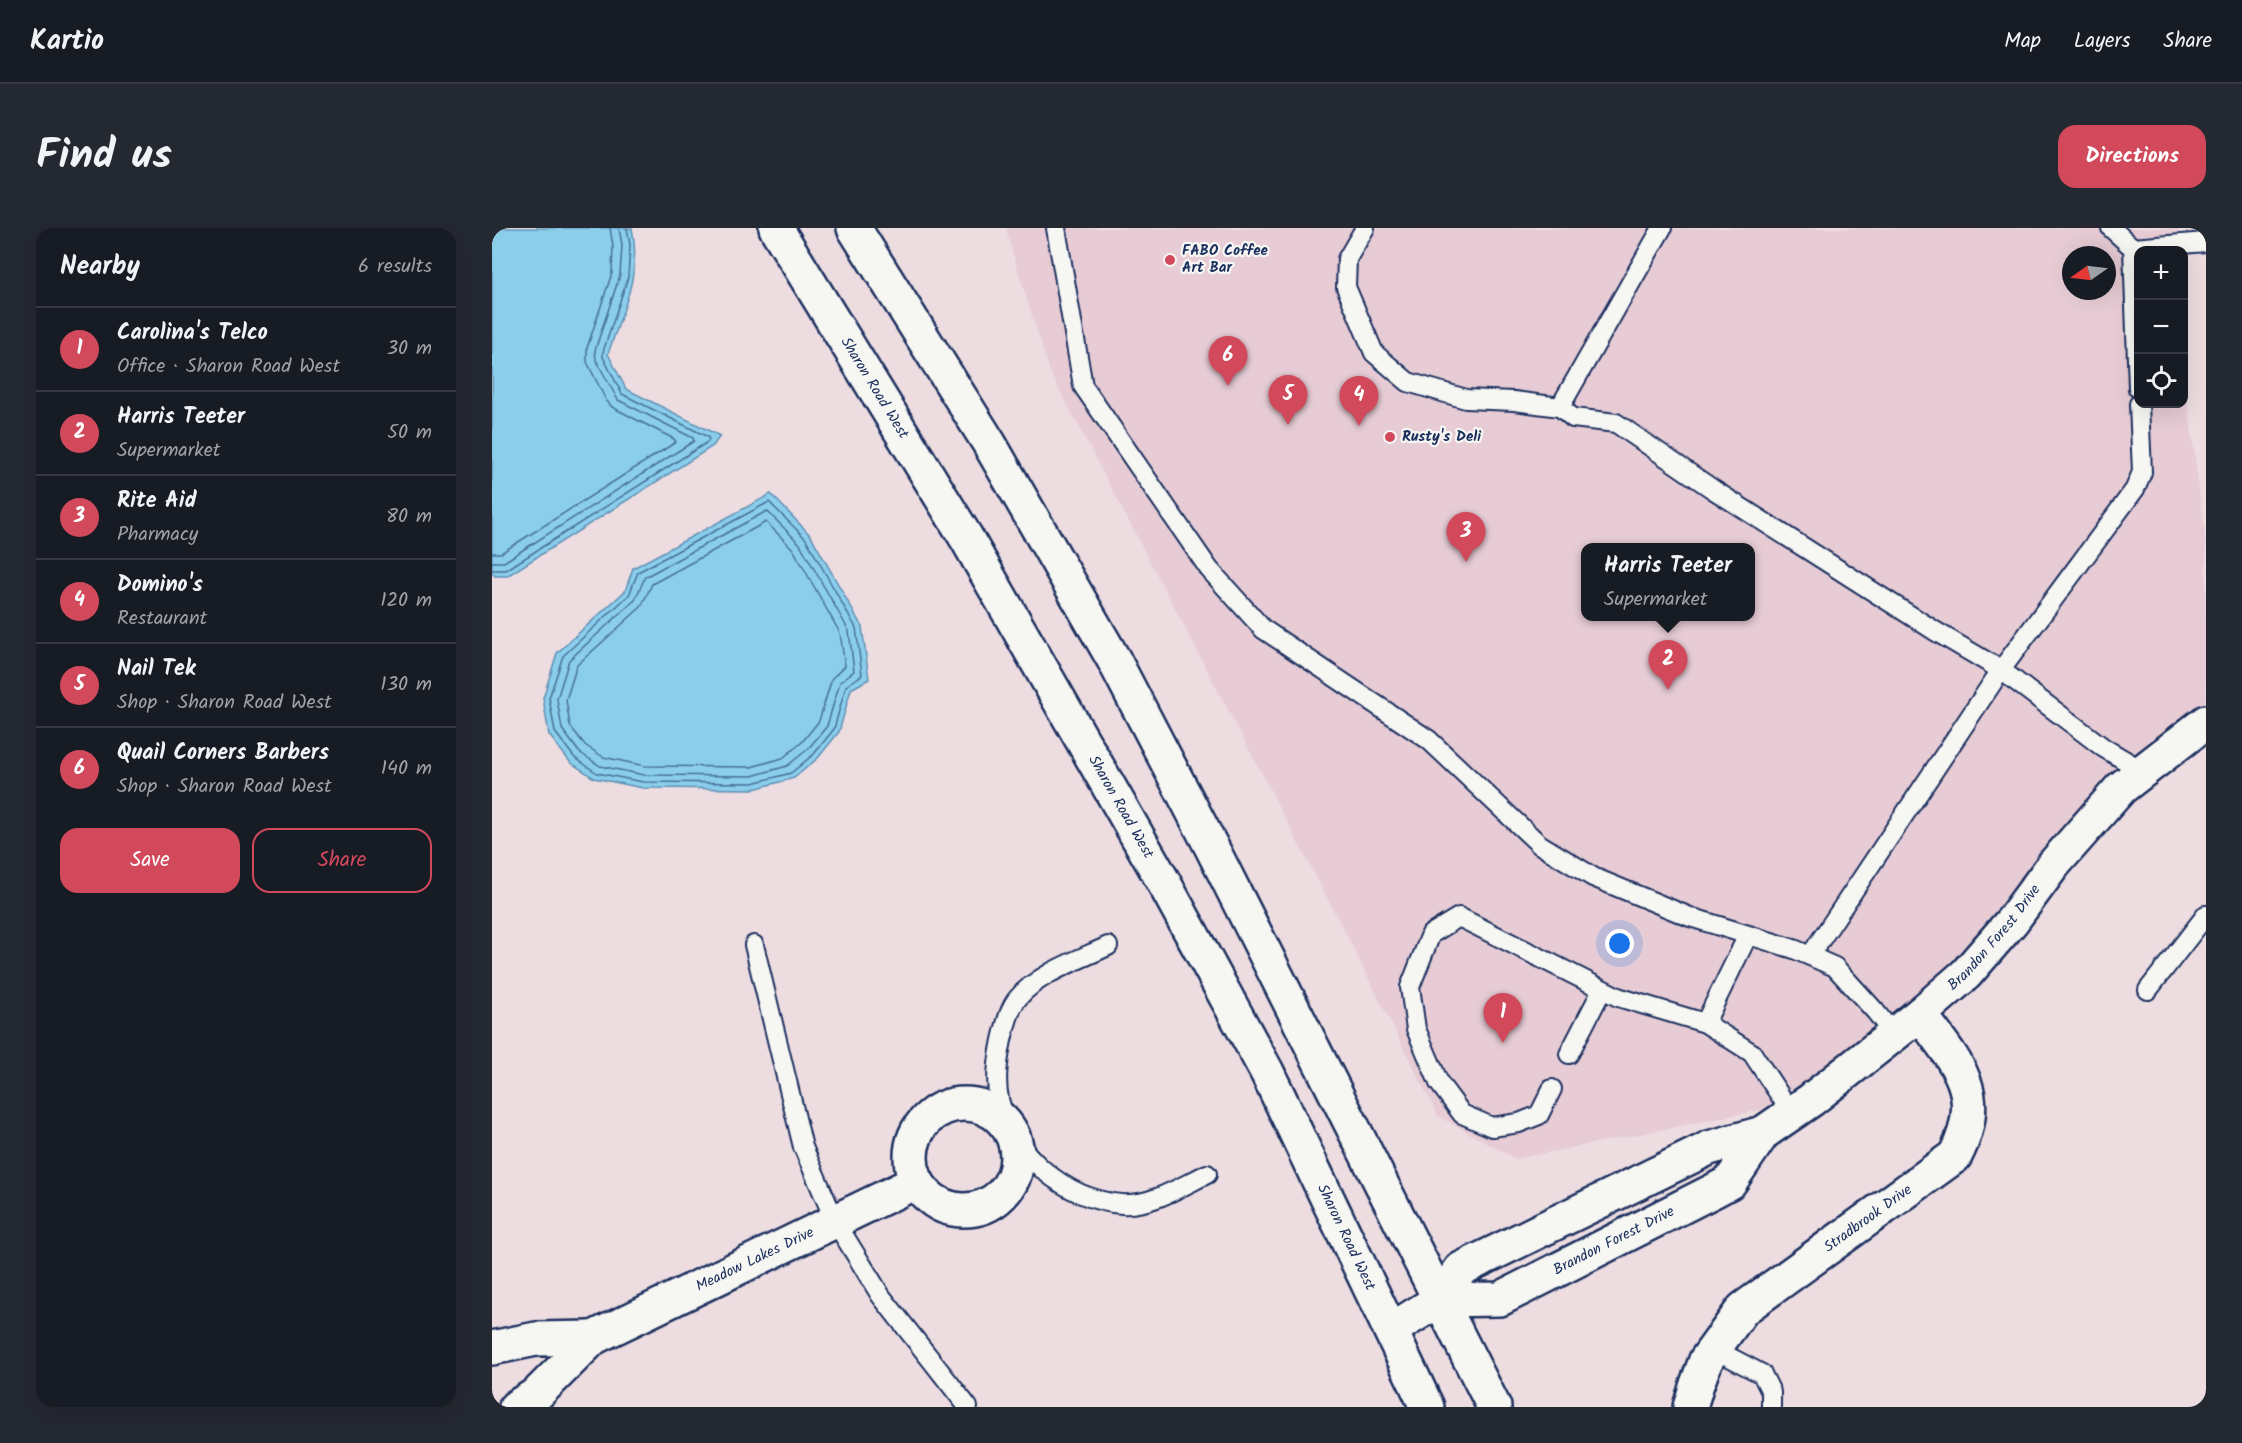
<!DOCTYPE html>
<html lang="en">
<head>
<meta charset="utf-8">
<style>
	:root { --surface:#171b24; --page:#242831; --text:#f1f3f6; --muted:#9ea1a6; --line:#363941; --accent:#d1495b }
	body { margin:0; font-family:Kalam,sans-serif; background:var(--page); color:var(--text) }
	.controls { position:absolute; right:18px; top:18px; display:grid; overflow:hidden; border-radius:12px; box-shadow:0 6px 24px #0002 }
	.controls button { width:54px; height:54px; display:grid; place-items:center; padding:0; border:0; border-bottom:2px solid var(--line); background:var(--surface); color:var(--text); font:30px sans-serif }
	.compass { position:absolute; left:1570px; top:18px; width:54px; height:54px; border-radius:50%; background:var(--surface); box-shadow:0 6px 24px #0002; rotate:256deg }
	.you { position:absolute; left:1128px; top:716px; width:21px; height:21px; margin:-15px; border:4px solid #fff; border-radius:50%; background:#1a73e8; box-shadow:0 0 0 9px #1a73e833 }
	.badge { display:grid; place-items:center; width:39px; height:39px; border-radius:50%; background:var(--accent); color:#fff; font-size:20px; font-weight:700 }
	.pin { position:absolute; translate:-50% -50px; filter:drop-shadow(0 2px 3px #0008) }
	.pin::after { content:''; position:absolute; top:32px; width:21px; height:18px; background:inherit; clip-path:polygon(0 0,100% 0,50% 100%) }
	.popup { position:absolute; left:1089px; top:315px; width:174px; height:78px; box-sizing:border-box; display:grid; place-content:center; border-radius:12px; background:var(--surface); filter:drop-shadow(0 2px 4px #0005); font-size:20px; white-space:nowrap; color:var(--muted) }
	.popup b { font-size:22px; color:var(--text) }
	.popup::after { content:''; position:absolute; left:50%; top:100%; margin-left:-12px; border:12px solid transparent; border-top-color:var(--surface) }
	.list { margin:0; padding:0; list-style:none }
	h2 { display:flex; justify-content:space-between; align-items:center; height:78px; margin:0; padding:0 24px; font-size:26px }
	h2 small { font-size:20px; font-weight:400; color:var(--muted) }
	.list li { display:grid; grid-template-columns:39px 1fr auto; gap:18px; align-items:center; box-sizing:border-box; height:84px; padding:0 24px; border-top:2px solid var(--line) }
	.list b { display:block; font-size:22px; white-space:nowrap }
	.list p { margin:0; font-size:20px; white-space:nowrap; color:var(--muted) }
	.list em { font-size:20px; font-style:normal; color:var(--muted) }
	.actions { display:flex; gap:12px; padding:18px 24px }
	.actions a { flex:1; padding:14px 0; border:2px solid var(--accent); border-radius:18px; text-align:center; font-size:21px; color:var(--accent) }
	.actions .main { background:var(--accent); color:#fff }
	.icon { flex:none; width:33px; height:33px; fill:none; stroke:currentColor; stroke-width:2; stroke-linecap:round; stroke-linejoin:round }
	.map { position:relative; flex:none; width:1714px; height:1179px; overflow:hidden; border-radius:18px }
	header { display:flex; align-items:center; gap:36px; box-sizing:border-box; height:84px; padding:0 30px; background:var(--surface); border-bottom:2px solid var(--line) }
	header strong { font-size:28px }
	nav { display:flex; gap:33px; margin-inline-start:auto; font-size:21px }
	.intro { display:flex; align-items:center; justify-content:space-between; box-sizing:border-box; height:144px; padding:0 36px }
	h1 { margin:0; font-size:42px }
	.button { padding:15px 27px; border-radius:18px; background:var(--accent); color:#fff; font-size:21px; font-weight:700 }
	main { display:flex; gap:36px; padding:0 36px }
	aside { flex:1; background:var(--surface); border-radius:18px; box-shadow:0 6px 24px #0002 }
	.map>svg:first-child { display:block }
</style>
</head>
<body>
<header>
<strong>Kartio</strong>
<nav><a>Map</a><a>Layers</a><a>Share</a></nav>
</header>
<div class="intro"><h1>Find us</h1><a class="button">Directions</a></div>
<main>
<aside>
<h2>Nearby<small>6 results</small></h2>
<ul class="list">
<li><span class="badge">1</span><div><b>Carolina's Telco</b><p>Office · Sharon Road West</p></div><em>30 m</em></li>
<li><span class="badge">2</span><div><b>Harris Teeter</b><p>Supermarket</p></div><em>50 m</em></li>
<li><span class="badge">3</span><div><b>Rite Aid</b><p>Pharmacy</p></div><em>80 m</em></li>
<li><span class="badge">4</span><div><b>Domino's</b><p>Restaurant</p></div><em>120 m</em></li>
<li><span class="badge">5</span><div><b>Nail Tek</b><p>Shop · Sharon Road West</p></div><em>130 m</em></li>
<li><span class="badge">6</span><div><b>Quail Corners Barbers</b><p>Shop · Sharon Road West</p></div><em>140 m</em></li>
</ul>
<div class="actions"><a class="main">Save</a><a>Share</a></div>
</aside>
<div class="map">
<svg width="1714" height="1179" viewBox="0 0 1714 1179">
	<rect width="100%" height="100%" fill="#eddde1"/>
	<filter id="ink" filterUnits="userSpaceOnUse"><feTurbulence type="fractalNoise" baseFrequency=".0167" numOctaves="2"/><feDisplacementMap in="SourceGraphic" scale="12" xChannelSelector="R" yChannelSelector="G"/><feConvolveMatrix kernelMatrix="1 2 1 2 8 2 1 2 1" color-interpolation-filters="sRGB"/></filter>
	<g filter="url(#ink)">
		<path fill="#e7ccd5" fill-rule="evenodd" d="M514 0H1686L1687 22H1646V176H1692V121L1693 151 1714 315V494L1520 693 1319 872 1024 931 946 888 854 706 558 144 520 24ZM1579 27H1615V63H1579ZM1094 320H1258V388H1094Z"/>
		<path fill="#8aceec" stroke="#5e8eb3" stroke-width="1.5" d="M0 0H140C150 46 130 84 116 126L134 161 228 208 221 218 15 348H3L0 345Z
			M279 266 319 308 370 399 377 451 359 461 347 504 326 530 302 550 262 561 151 560 102 550 78 534 57 507 51 470 65 425 133 363 141 340Z"/>
		<g fill="none" stroke-linecap="round" stroke-linejoin="round">
			<path stroke="#476f97" stroke-width="1.5" d="M277 274 314 311 364 400 370 447 354 458 342 501 322 526 299 545 261 555 151 554 105 545 82 529 63 504 57 470 71 428 137 367 146 344Z
				M275 283 308 316 357 403 362 443 348 454 335 498 316 521 295 538 260 548 152 547 108 538 87 524 70 501 65 471 77 432 143 372 153 349Z
				M274 294 301 321 348 405 353 438 340 450 327 493 310 514 291 530 259 539 153 538 111 529 93 517 78 498 74 472 85 437 149 379 160 356Z
				M0 325H9L184 214 182 211 120 179 114 172 95 134V120L120 45 121 18 118 0
				M0 334H12L202 213 201 210 126 172 104 132 103 122 128 47 130 17 127 0
				M0 342H14L217 213 216 209 130 166 111 129V124L136 49 138 17 135 0"/>
			<defs>
				<path id="service" d="M564 0 591 158 717 341 771 401 937 512 1047 616 1101 649 1198 689 1302 721 1343 739 1383 783 1402 807
					M873 0 855 31 854 59 882 125 916 154 974 171 1022 173 1068 179 1081 190 1124 195 1222 262 1443 403 1509 442 1612 520 1651 543
					M1619 0 1641 20 1646 160
					M1641 20 1714 14
					M1068 179 1170 0
					M262 717 311 919 343 993 389 1068 476 1179
					M616 718C587 732 547 745 526 770 517 780 513 800 510 812 506 832 503 851 507 871 519 926 574 972 630 976 659 978 690 958 715 946
					M1318 728 1509 442 1643 261 1650 244 1647 176
					M1656 762 1714 687
					M1213 795 1256 707
					M1077 826 1110 762
					M1060 861 1047 887 1027 895 1000 899 970 886 947 855 924 801 918 759 939 706 967 689 1126 769 1213 795 1260 825 1299 884
					M1222 1121 1270 1146 1279 1164V1179"/>
				<g id="minor">
					<circle cx="472" cy="929" r="53"/>
					<path id="s1" d="M1271 905 1319 872 1428 786 1474 746 1520 693 1562 636 1629 560 1714 494"/>
					<path d="M899 1102 947 1072 969 1041 1217 920 1271 905 1238 954 1223 962 1008 1071 947 1072"/>
					<path id="s2" d="M101 1110 424 954"/>
					<path d="M0 1120 44 1111 101 1110 45 1166 24 1179"/>
					<path id="s3" d="M1198 1179 1205 1156 1214 1132 1251 1081 1463 928C1496 865 1464 835 1428 786"/>
				</g>
				<g id="secondary">
					<path id="s4" d="M284 0 475 311 671 653 775 844 935 1179"/>
					<path d="M362 0 497 215 622 432 719 618 1002 1179"/>
				</g>
			</defs>
			<use href="#service" stroke="#1b2f5e" stroke-width="22"/>
			<use href="#minor" stroke="#1b2f5e" stroke-width="38"/>
			<use href="#secondary" stroke="#1b2f5e" stroke-width="38"/>
			<use href="#service" stroke="#f6f6f2" stroke-width="18"/>
			<use href="#minor" stroke="#f6f6f2" stroke-width="33"/>
			<use href="#secondary" stroke="#f6f6f2" stroke-width="33"/>
		</g>
	</g>
	<g fill="#d1495b" stroke="#f6f6f2" stroke-width="2">
		<circle cx="678" cy="32" r="6"/>
		<circle cx="898" cy="209" r="6"/>
	</g>
	<g text-anchor="middle" dominant-baseline="central" stroke-width="4.5" stroke-linejoin="round" paint-order="stroke">
		<g font-size="15" font-weight="bold" fill="#1b2f5e" stroke="#f6f6f2" text-anchor="start">
			<text x="690" y="23">FABO Coffee<tspan x="690" dy="17">Art Bar</tspan></text>
			<text x="910" y="209">Rusty's Deli</text>
		</g>
		<g font-size="15" fill="#1b2f5e" stroke="#f6f6f2">
			<text stroke="none"><textPath href="#s4" startOffset="188">Sharon Road West</textPath></text>
			<text stroke="none"><textPath href="#s4" startOffset="674">Sharon Road West</textPath></text>
			<text stroke="none"><textPath href="#s1" startOffset="304">Brandon Forest Drive</textPath></text>
			<text stroke="none"><textPath href="#s3" startOffset="267">Stradbrook Drive</textPath></text>
			<text stroke="none"><textPath href="#s4" startOffset="1160">Sharon Road West</textPath></text>
			<text transform="translate(1122 1013) rotate(-27)">Brandon Forest Drive</text>
			<text stroke="none"><textPath href="#s2" startOffset="180">Meadow Lakes Drive</textPath></text>
		</g>
	</g>
</svg>
<div class="controls">
<button>+</button>
<button>−</button>
<button><svg class="icon" aria-label="locate" viewBox="0 0 24 24"><circle cx="12" cy="12" r="6"/><path d="M12 2v4M12 18v4M2 12h4M18 12h4"/></svg></button>
</div>
<svg class="compass" viewBox="-18 -18 36 36"><path d="M0-13l5 13h-10z" fill="#e53935"/><path d="M0 13l5-13h-10z" fill="#9ea1a6"/></svg>
<div class="you"></div>
<div class="pin badge" style="left:1011px;top:815px">1</div>
<div class="pin badge" style="left:1176px;top:462px">2</div>
<div class="popup"><b>Harris Teeter</b>Supermarket</div>
<div class="pin badge" style="left:974px;top:334px">3</div>
<div class="pin badge" style="left:867px;top:198px">4</div>
<div class="pin badge" style="left:796px;top:197px">5</div>
<div class="pin badge" style="left:736px;top:158px">6</div>
</div>
</main>
</body>
</html>
